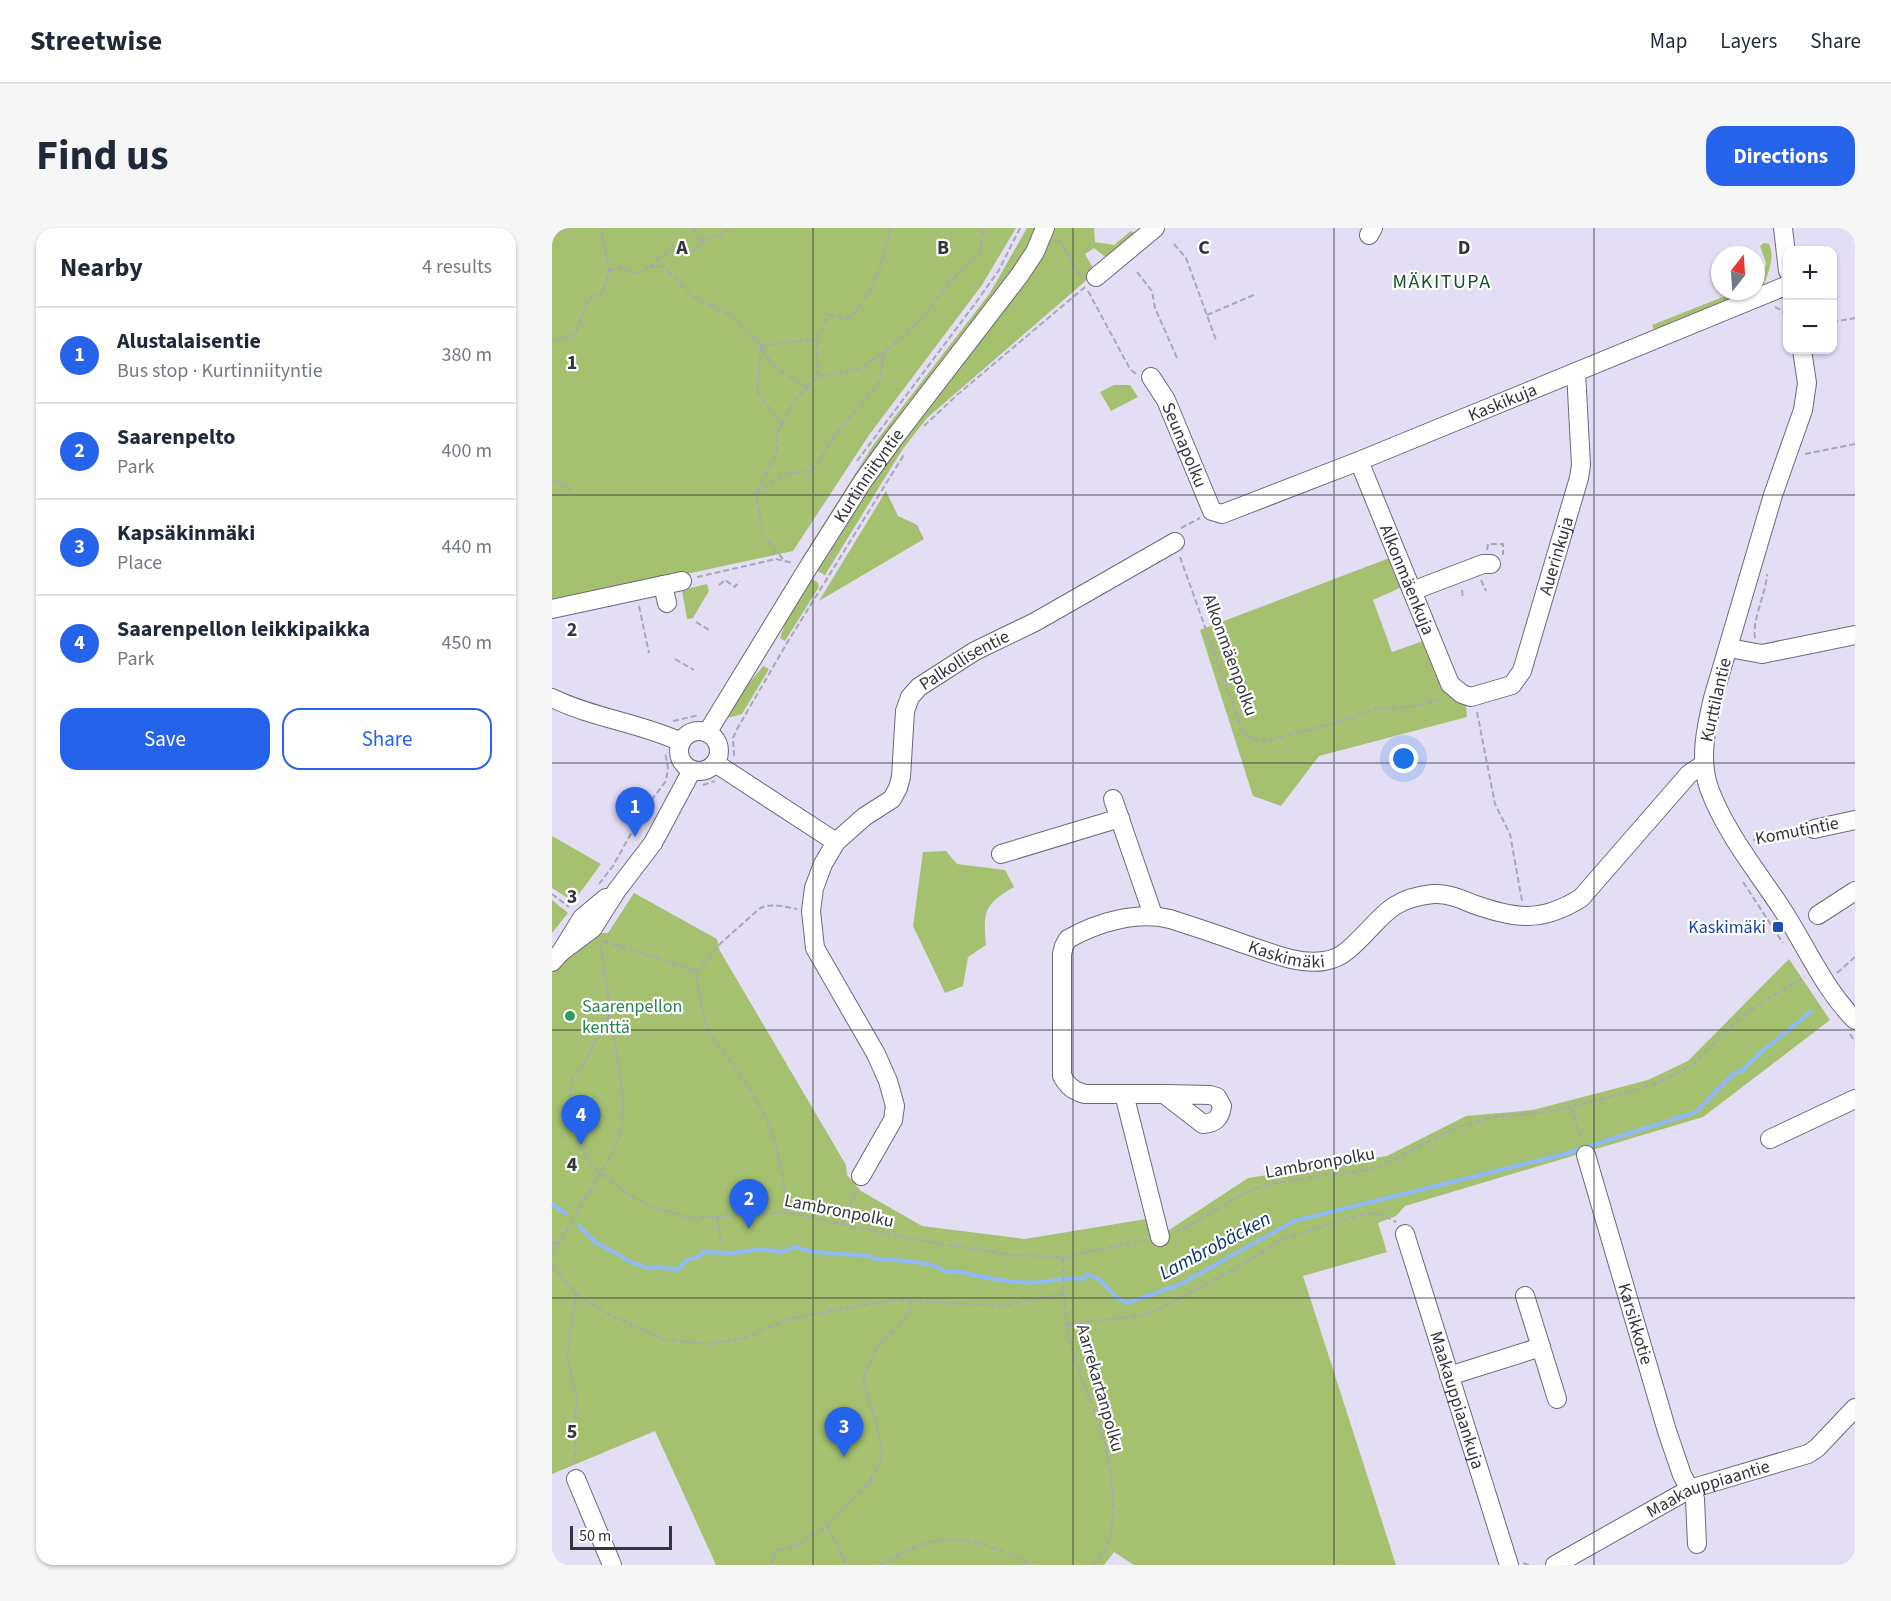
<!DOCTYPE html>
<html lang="en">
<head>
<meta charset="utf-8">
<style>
	:root { --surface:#fff; --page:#f6f6f7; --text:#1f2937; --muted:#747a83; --line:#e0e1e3; --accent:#2563eb }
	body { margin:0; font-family:"Source Sans 3",sans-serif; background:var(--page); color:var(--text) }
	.controls { position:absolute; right:18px; top:18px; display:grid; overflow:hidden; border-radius:12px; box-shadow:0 2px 4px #0004 }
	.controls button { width:54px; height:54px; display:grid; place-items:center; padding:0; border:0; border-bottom:2px solid var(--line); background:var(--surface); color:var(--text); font:30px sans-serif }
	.compass { position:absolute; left:1159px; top:18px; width:54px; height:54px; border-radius:50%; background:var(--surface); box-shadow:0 2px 4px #0004; rotate:17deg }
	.scale { position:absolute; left:18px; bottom:15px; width:102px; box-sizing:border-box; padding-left:6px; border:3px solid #35333c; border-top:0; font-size:16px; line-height:21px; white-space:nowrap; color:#35333c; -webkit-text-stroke:4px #fff; paint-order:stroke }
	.you { position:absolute; left:852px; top:531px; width:21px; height:21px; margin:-15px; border:4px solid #fff; border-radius:50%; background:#1a73e8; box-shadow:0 0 0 9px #1a73e833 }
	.badge { display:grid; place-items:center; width:39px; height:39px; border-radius:50%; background:var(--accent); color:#fff; font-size:20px; font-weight:700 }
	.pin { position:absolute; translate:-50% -50px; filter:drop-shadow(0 2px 3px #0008) }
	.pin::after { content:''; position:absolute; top:32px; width:21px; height:18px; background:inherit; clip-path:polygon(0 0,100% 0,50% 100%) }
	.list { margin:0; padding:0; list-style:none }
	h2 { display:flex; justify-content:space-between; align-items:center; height:78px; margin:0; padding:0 24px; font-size:26px }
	h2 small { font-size:20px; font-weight:400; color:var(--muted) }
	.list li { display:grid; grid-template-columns:39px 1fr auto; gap:18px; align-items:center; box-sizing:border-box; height:96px; padding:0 24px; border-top:2px solid var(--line) }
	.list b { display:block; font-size:22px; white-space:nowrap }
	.list p { margin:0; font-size:20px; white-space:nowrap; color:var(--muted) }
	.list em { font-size:20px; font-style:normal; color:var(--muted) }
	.actions { display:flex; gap:12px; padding:18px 24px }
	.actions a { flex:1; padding:14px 0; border:2px solid var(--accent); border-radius:18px; text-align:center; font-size:21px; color:var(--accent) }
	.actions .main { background:var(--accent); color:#fff }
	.map { position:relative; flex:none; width:1303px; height:1337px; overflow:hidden; border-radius:18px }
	header { display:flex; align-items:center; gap:36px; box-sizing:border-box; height:84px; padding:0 30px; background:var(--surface); border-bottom:2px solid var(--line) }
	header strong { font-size:28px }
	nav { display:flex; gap:33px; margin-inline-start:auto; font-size:21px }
	.intro { display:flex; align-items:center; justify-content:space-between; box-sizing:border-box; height:144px; padding:0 36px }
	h1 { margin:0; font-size:42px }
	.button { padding:15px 27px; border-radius:18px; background:var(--accent); color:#fff; font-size:21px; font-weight:700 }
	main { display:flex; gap:36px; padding:0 36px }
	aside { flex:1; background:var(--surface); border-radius:18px; box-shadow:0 2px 4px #0004 }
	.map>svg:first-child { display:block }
</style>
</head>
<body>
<header>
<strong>Streetwise</strong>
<nav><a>Map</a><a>Layers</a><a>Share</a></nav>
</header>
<div class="intro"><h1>Find us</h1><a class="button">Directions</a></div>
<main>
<aside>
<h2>Nearby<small>4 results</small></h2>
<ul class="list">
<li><span class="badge">1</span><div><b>Alustalaisentie</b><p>Bus stop · Kurtinniityntie</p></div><em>380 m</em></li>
<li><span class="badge">2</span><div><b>Saarenpelto</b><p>Park</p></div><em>400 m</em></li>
<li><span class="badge">3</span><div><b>Kapsäkinmäki</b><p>Place</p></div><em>440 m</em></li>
<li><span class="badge">4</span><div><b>Saarenpellon leikkipaikka</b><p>Park</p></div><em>450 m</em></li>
</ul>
<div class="actions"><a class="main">Save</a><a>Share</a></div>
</aside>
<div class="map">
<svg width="1303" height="1337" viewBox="0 0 1303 1337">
	<rect width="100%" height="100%" fill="#e4def5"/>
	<path fill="#a5c06f" d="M0 0H464L430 57 317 207 241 323 0 375Z
		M475 0H487L485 7 253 333 250 330 322 216 438 65Z
		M503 0H542L543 14 562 17 579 3 586 8 558 29 552 28 542 20 533 26 540 38 537 50 375 190 350 222 273 347 264 342 332 237 492 21Z
		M1212 15 1217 16C1223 28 1217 43 1212 56L1204 61V56L1210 53 1214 35 1208 18Z
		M1186 63H1198L1103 103 1100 97Z
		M562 157H578L586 169 559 183 548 164Z
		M334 263 346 288 365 297 372 311 267 373Z
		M840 329 850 359 821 372 840 424 871 413C881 437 886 468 914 477L915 489 767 528 729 578 701 568 648 402Z
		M259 350 266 355 267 359 233 413 228 410 238 381Z
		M155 356 157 363 141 390 135 391 130 362Z
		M211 438 217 441 190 486 176 490C181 471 199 454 211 438Z
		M0 608 49 636 24 670 14 669 0 660Z
		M394 623 405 636 453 642 462 659C432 676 431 684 434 717L416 729 411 758 393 765 361 698 371 624Z
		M82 665 165 711 168 723 294 937 295 947 309 963 370 998 473 1011 600 990 614 1004 696 950 835 928 914 888 981 882 1096 852 1136 833 1237 731 1278 792 1151 889 853 978 844 988 826 995 835 1024 751 1048 844 1337H582L562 1324 552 1337H164L103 1203 0 1246V745L41 705H56Z
		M0 672 16 685 0 705Z"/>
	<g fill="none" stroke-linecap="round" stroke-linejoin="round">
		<path stroke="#8fb9f9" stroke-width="4" d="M0 976 14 986
			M27 998 44 1015 68 1027 74 1032 95 1040 106 1039 126 1042C132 1034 136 1029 146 1030L151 1024 182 1025 209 1021 230 1024 242 1019 262 1024 317 1028 323 1031C336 1032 370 1033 382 1038 390 1041 396 1046 405 1043 429 1049 464 1057 489 1054 507 1053 511 1048 531 1051L535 1046 548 1052 564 1069 575 1075 627 1057 742 993 1013 926 1144 884 1182 845 1190 843 1209 824 1260 783"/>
		<defs>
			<g id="minor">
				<path d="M1231 0 1236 43"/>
				<path d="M817 7 821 0"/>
				<path d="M544 49 603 0"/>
				<path d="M1250 122 1255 155 1251 182 1221 267 1161 470C1154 499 1147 531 1157 560 1173 604 1205 643 1230 681 1254 718 1272 761 1303 792"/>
				<path id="s1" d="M599 149 614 172 660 283 670 286 807 233 1236 57"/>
				<path id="s2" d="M807 233 898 456 910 466 919 469 960 457 970 443 1027 250 1029 237 1024 144"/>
				<path d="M111 357 115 375"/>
				<path d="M860 363 931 336H939"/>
				<path d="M0 381 130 353"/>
				<path d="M1177 420 1210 426 1303 407"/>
				<path d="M0 470C41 490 88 495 129 514"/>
				<circle cx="147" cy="523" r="20"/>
				<path id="s3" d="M155 505 254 343 311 253 343 209 467 48 483 24 493 0"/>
				<path d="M163 535 284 614"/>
				<path d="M561 571 601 687"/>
				<path d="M1262 601 1303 592"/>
				<path d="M449 626 568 590"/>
				<path d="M1266 687 1303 663"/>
				<path d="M9 724 41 700 65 662 101 615 140 542"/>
				<path d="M0 734 9 724 30 690 54 670"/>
				<path d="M572 866 608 1009"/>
				<path id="s4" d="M612 866 658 867 665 869 670 878C668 891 663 895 651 896L612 866H533C522 863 516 859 510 848V726L512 718 516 711C546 694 585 683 618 691 643 699 667 707 692 716 717 724 745 737 772 733 780 732 789 728 796 722 829 694 833 671 881 666 895 665 909 671 921 676 963 691 989 695 1029 670L1137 546 1152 536"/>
				<path d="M1218 911 1303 871"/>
				<path id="s5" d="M1034 927 1115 1203 1130 1247 1143 1271 1145 1316"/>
				<path id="s6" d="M309 948 341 892 343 878 336 853 324 826 263 720 259 683 262 660 271 636 284 614 312 589 340 571 346 560 349 549 353 483 358 469 367 459 423 423 483 394 623 314"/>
				<path id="s7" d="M853 1006 957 1337"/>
				<path d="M973 1068 1005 1171"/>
				<path d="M897 1148 989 1119"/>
				<path d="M24 1251 60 1337"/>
				<path id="s8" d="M1003 1337 1138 1261 1256 1226 1265 1220 1303 1180"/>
			</g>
		</defs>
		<use href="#minor" stroke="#6e687d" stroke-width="20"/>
		<path stroke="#aaa6b8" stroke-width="2" stroke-dasharray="6 3" stroke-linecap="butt" d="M505 12 510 16 528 48
			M149 13 172 6 178 0
			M622 16 634 30 664 112
			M98 39C115 22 121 19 144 23L149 13 142 2 143 0
			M57 43 67 39 85 45 98 39 111 38 140 68 179 87 209 118 222 139 255 159
			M585 44 600 63 603 80 625 130
			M536 63 578 141 584 146
			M1223 79 1231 83 1236 104
			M655 87 704 66
			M1280 94 1303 90
			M0 113 23 107 37 70 51 65 57 43 49 0
			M209 118 205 163 230 197
			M209 118 265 111
			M266 148 265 111 277 87 295 91C323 68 330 33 339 0
			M372 198 405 167 533 59
			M1253 226 1303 216
			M305 233 425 73 447 42 468 0
			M0 252 20 262
			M205 264 225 224V205L242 174 255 159 266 149 308 140 331 125
			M629 300 648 290
			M935 322 936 316H951V327
			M628 329 691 505 697 510 713 513 776 497 822 481 864 478 892 471
			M231 331 211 307 204 266 232 246 259 243 265 237 283 207 328 153 332 125 372 89 395 57 427 26C429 20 431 6 431 0
			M145 349 224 331 241 335
			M929 352 934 363
			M167 357 173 352 183 359 187 353
			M910 362 911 371
			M87 378 97 425
			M144 394 157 402
			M1203 410C1200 391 1214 366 1215 346
			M123 431 142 442
			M925 484 943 576 958 606 970 673
			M121 493 147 487
			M182 528 181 510 185 501 235 415 353 225
			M151 557 163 553
			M1201 612 1248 603
			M1191 654 1231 715
			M47 656 61 638 92 582 114 553 116 540 113 524
			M0 666 17 679
			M51 713 133 739 144 745
			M1285 745 1303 729
			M57 786 33 834 21 849 18 859V871L26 914 37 935 43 941 76 966 101 979 139 990 234 984 364 1012 460 1027 511 1029 594 1012
			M1298 806 1303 814
			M0 837H2
			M1018 878 1030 912
			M234 984 231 948 223 913 214 889 196 857 156 804 150 781 144 745 168 716 207 681C218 674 232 679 245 681
			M164 989C169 1000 166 1008 170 1016
			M291 995 304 961
			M623 1004 637 998 684 970 704 960 728 954 815 942 834 936 896 903 916 896 943 889 996 884 1075 865 1108 854 1140 837 1187 791 1215 771 1253 749
			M0 1014 7 1016
			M0 1027 61 924 70 900 71 866 48 714
			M511 1030C511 1058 512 1085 518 1113 525 1147 544 1179 552 1213 560 1241 567 1295 553 1322 550 1327 545 1332 542 1337
			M0 1037 24 1066 60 1088 114 1112 158 1116 192 1110 239 1090 342 1072 451 1078 511 1066
			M516 1096 587 1088 603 1083 686 1039 731 1011 780 995 818 985 830 987 844 994
			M21 1237 24 1223 22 1195 25 1172 15 1128 24 1066
			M275 1298C281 1310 292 1325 293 1337
			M971 1335 977 1337
			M219 1337 222 1324 245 1317 275 1298 316 1256 329 1233 330 1224 323 1187 317 1174 311 1154 315 1141 327 1116 347 1098 358 1083V1074
			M328 1337C343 1329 359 1319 375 1315 410 1304 449 1321 480 1337"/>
		<use href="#minor" stroke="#fff" stroke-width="18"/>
	</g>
	<path fill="none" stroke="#35333c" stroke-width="1.5" stroke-opacity="0.55" d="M261 0V1337M521 0V1337M782 0V1337M1042 0V1337M0 267H1303M0 535H1303M0 802H1303M0 1070H1303"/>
	<rect fill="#1a4fb4" stroke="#fff" stroke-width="2" x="1220" y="693" width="12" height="12" rx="3"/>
	<circle fill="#2e9e5b" stroke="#fff" stroke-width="2" cx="18" cy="788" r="6"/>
	<g text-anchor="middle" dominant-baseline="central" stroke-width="4.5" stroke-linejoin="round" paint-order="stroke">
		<g font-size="18" fill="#35333c" stroke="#fff">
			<text stroke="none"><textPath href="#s1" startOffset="460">Kaskikuja</textPath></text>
			<text stroke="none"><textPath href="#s1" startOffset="76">Seunapolku</textPath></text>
			<text stroke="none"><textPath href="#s3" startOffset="304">Kurtinniityntie</textPath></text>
			<text stroke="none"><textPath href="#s2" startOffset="446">Auerinkuja</textPath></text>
			<text stroke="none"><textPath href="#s2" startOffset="128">Alkonmäenkuja</textPath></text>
			<text transform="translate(678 427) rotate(70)">Alkonmäenpolku</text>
			<text stroke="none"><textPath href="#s6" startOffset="610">Palkollisentie</textPath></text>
			<text transform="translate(1164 472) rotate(-77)">Kurttilantie</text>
			<text transform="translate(1245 603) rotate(-11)">Komutintie</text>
			<text stroke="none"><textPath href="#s4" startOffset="618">Kaskimäki</textPath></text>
			<text transform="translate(768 935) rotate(-10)">Lambronpolku</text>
			<text transform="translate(287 983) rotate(11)">Lambronpolku</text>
			<text stroke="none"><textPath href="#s5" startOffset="176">Karsikkotie</textPath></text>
			<text transform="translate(548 1160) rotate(74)">Aarrekartanpolku</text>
			<text stroke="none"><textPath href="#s7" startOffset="174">Maakauppiaankuja</textPath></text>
			<text stroke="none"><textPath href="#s8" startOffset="172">Maakauppiaantie</textPath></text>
		</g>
		<g font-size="18" fill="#164399" stroke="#fff" text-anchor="end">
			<text x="1214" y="699">Kaskimäki</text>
		</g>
		<g font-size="18" fill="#27864d" stroke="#fff" text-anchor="start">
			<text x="30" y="778">Saarenpellon<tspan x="30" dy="21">kenttä</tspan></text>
		</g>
		<g font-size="20" letter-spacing="1.5" fill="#155424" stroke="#fff">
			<text x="890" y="54">MÄKITUPA</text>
		</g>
		<g font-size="20" font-style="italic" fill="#002f73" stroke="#fff">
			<text transform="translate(663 1018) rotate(-28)">Lambrobäcken</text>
		</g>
	</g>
	<g font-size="20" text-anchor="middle" font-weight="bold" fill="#35333c" stroke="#fff" stroke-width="4.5" stroke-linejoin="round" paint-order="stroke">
		<text x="130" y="26">A</text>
		<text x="391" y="26">B</text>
		<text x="652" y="26">C</text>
		<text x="912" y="26">D</text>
		<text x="20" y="141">1</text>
		<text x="20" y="408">2</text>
		<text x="20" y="675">3</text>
		<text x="20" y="943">4</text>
		<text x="20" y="1210">5</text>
	</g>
</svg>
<div class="controls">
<button>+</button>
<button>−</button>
</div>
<svg class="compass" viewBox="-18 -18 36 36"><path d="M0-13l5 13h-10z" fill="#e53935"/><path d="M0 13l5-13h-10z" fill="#747a83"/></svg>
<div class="scale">50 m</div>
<div class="you"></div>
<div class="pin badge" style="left:83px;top:609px">1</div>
<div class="pin badge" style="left:197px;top:1001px">2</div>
<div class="pin badge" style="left:292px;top:1229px">3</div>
<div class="pin badge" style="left:29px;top:917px">4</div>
</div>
</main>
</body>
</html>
